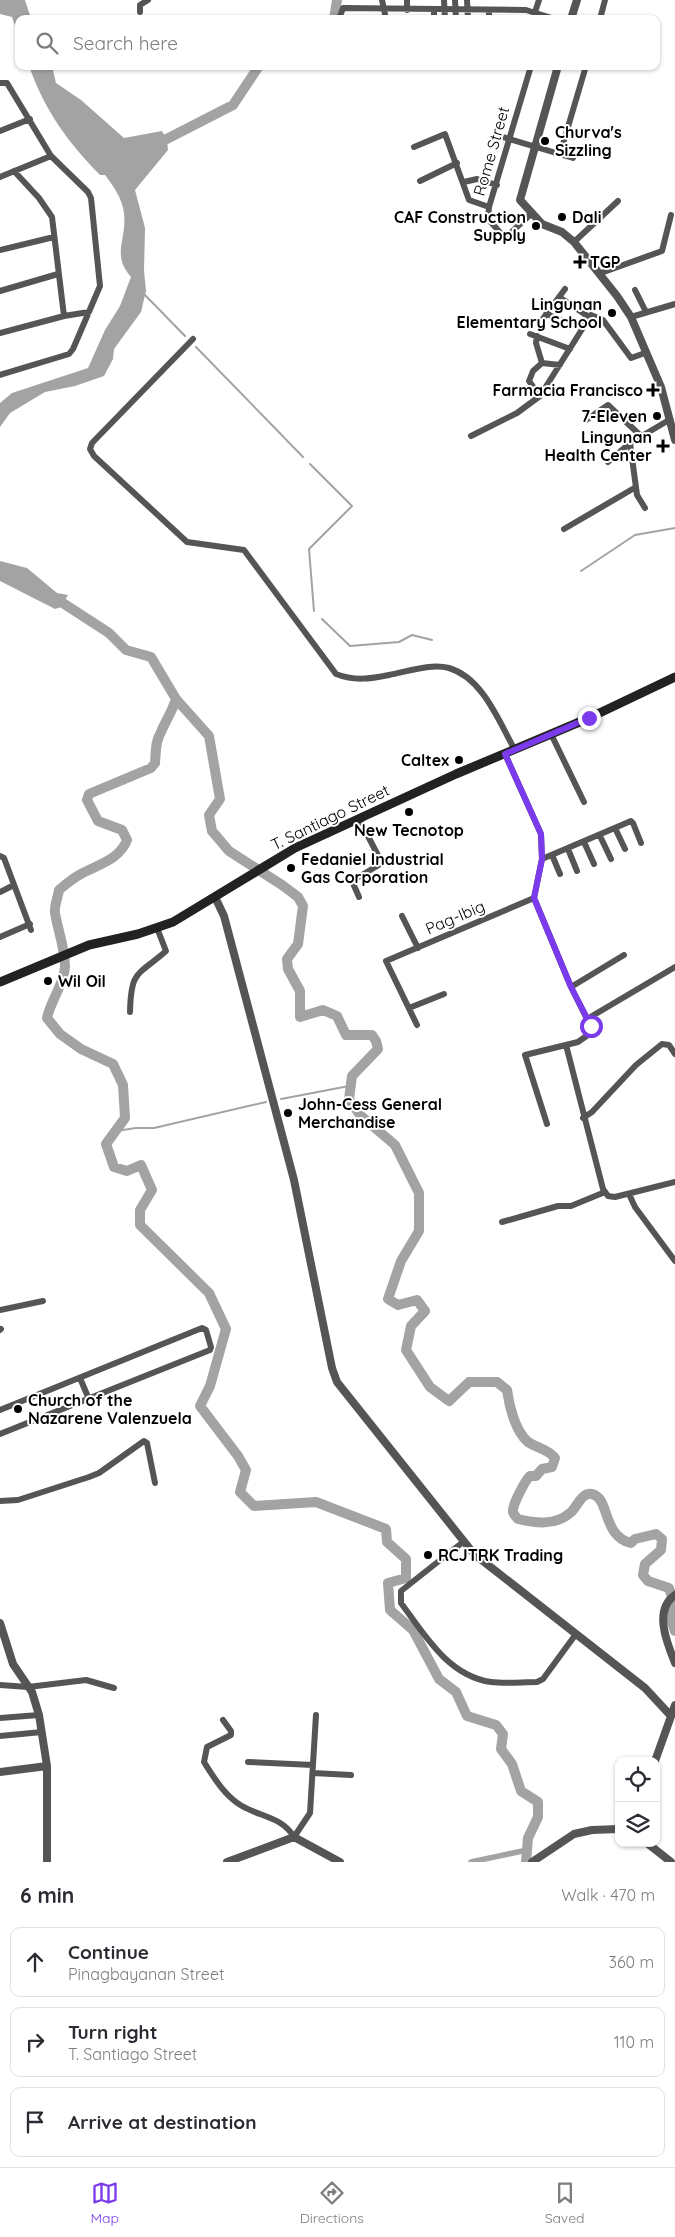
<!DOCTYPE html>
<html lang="en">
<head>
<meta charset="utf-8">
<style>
	:root { --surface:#fff; --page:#f7f7f7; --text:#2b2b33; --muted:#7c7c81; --line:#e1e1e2; --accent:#7c3aed }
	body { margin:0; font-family:Quicksand,sans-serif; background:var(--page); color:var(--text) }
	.controls { position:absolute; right:15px; bottom:15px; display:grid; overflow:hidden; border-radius:10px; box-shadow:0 1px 4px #0004 }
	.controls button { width:45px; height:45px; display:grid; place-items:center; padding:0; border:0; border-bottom:1px solid var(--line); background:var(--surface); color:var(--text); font:25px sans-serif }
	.stop { position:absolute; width:15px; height:15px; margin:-11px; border:4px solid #7c3aed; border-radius:50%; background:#fff }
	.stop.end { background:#7c3aed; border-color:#fff; box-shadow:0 1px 5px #0008 }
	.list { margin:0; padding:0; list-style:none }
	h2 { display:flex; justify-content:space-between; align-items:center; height:65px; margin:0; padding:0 20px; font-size:21px }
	h2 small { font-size:16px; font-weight:400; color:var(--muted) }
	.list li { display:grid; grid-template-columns:32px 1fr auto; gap:15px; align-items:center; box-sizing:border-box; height:70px; margin:0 10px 10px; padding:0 10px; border:1px solid var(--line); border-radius:10px }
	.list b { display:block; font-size:19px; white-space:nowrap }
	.list p { margin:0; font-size:16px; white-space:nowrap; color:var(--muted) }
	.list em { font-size:16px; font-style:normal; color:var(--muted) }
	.icon { flex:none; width:28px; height:28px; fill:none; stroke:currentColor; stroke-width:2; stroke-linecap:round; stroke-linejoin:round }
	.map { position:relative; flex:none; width:675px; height:1862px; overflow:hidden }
	.search { position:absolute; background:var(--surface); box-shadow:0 1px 4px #0004; left:15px; right:15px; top:15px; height:55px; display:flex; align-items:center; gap:12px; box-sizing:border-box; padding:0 18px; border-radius:10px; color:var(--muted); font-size:19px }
	.sheet { height:305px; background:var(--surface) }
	nav { display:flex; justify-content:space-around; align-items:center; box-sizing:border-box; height:70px; border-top:1px solid var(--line); background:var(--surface); font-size:14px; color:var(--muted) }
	nav a { display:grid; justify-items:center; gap:2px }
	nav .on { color:var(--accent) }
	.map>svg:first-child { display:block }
</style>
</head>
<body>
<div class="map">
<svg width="675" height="1862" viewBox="0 0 675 1862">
	<rect width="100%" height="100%" fill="#fff"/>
	<path fill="#a3a3a3" d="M0 0H25L31 19H19V37L12 17 0 14Z
		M29 66H52L56 83 81 100 124 138 162 131 167 140 168 150 135 190 145 228 144 271 146 291 141 312 114 349 113 359 104 376 75 386 45 392 10 413 0 427V403L12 393 88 368 105 330 120 306 131 277C111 254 127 241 124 213 122 198 114 187 105 175H100C67 141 45 111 29 66Z
		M0 561 27 568 57 593 68 595 61 607 55 609 0 581Z"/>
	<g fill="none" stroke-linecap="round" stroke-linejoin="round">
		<path stroke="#a3a3a3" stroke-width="2" d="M145 295 185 336
			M196 347 303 457
			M310 464 352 506 309 549 314 611
			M581 571 635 535 675 528
			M322 619 350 646 399 642 412 635 432 640
			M281 1099 349 1086
			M116 1131 136 1128H154L266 1102"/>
		<path stroke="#a3a3a3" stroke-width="5.5" d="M471 1862 527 1850"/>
		<path stroke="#a3a3a3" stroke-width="10" d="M334 19 337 0
			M155 145 233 105 259 66
			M52 596 109 633 126 650 151 657 176 699 209 736 220 799 209 815 212 831 229 851 282 885 298 897 303 906 298 944 287 959 288 969 300 991V1017L323 1010 337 1016 346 1035H372L376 1041 378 1049 352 1076 349 1099 360 1115 395 1145 419 1193V1231L401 1261 388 1299 398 1305 417 1300 425 1311 411 1326 406 1350 430 1387 449 1401 469 1382H497L507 1390C509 1405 515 1431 528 1442 537 1448 548 1449 555 1458L552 1467 542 1469 536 1476H530C526 1479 511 1507 513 1512 514 1515 516 1517 518 1519 535 1523 555 1526 570 1513 577 1508 581 1492 592 1494 610 1498 602 1536 631 1543L635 1539 656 1534 662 1539 661 1550 645 1564 643 1575 648 1581 669 1588C673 1599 675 1607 670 1617L675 1631
			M176 699C172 712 166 720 161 732 155 742 156 752 155 763L151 768 89 794 87 800 98 821 122 830 127 840C119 860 99 864 81 874 73 878 66 884 59 890 58 897 54 906 55 913 58 931 65 948 65 967 64 984 51 1000 47 1018L60 1034 81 1049 113 1064 123 1085 125 1118 106 1144 114 1167 127 1171 141 1165 152 1190 140 1210V1225L209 1293 226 1329 210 1386 200 1406 238 1456 246 1470 240 1492 254 1506 316 1502 386 1529 387 1542 406 1559V1578L388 1583 390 1610 413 1630 439 1679 456 1692 467 1716 496 1725 503 1734 501 1749 512 1764 521 1791 538 1802V1817L528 1838 526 1862"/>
		<path stroke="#555" stroke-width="6" d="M382 0 386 19
			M444 0 445 19
			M455 0 456 19
			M467 0 468 19
			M407 10V0
			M434 10V19
			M489 10V19
			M140 12V5L148 0
			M535 12 539 0
			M339 19 343 8 526 10 555 19
			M600 19 605 0
			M0 83H7L51 156 88 192 91 198 100 286 73 349 69 354 0 375
			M0 131 30 119
			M496 135 573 158
			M414 147 445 134 469 200 489 207
			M560 154 586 66
			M14 171 39 198 52 217 64 316
			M0 177 51 156
			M420 181 457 163
			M464 182 477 179 497 185
			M531 214 505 238 488 219 489 207 531 66
			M574 242 618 201
			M0 250 54 237
			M601 273 662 251 671 215
			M635 290 646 312
			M0 291 58 274
			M559 297 589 317
			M546 314 559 319
			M631 317 675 304
			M539 324 565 289
			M0 333 64 316 89 312
			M530 334 570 349
			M537 336 536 343 542 363
			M193 339 92 443 90 449 94 456 187 542 244 550 336 674C354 681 370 679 389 675 406 672 431 663 449 668 483 678 499 722 515 750
			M540 396 529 381 533 371 542 363 560 365
			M586 420 608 405 641 436
			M471 436 517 413 540 396 591 315 603 320 631 358 645 353
			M630 443 637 495 645 508
			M608 462 630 443 669 420
			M564 529 636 487
			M551 734 584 802
			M505 754 541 834 542 859 534 898 571 987 592 1029V1032L578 1042 525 1055 547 1124
			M359 819 382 863 352 881 359 897
			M615 828 625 849
			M600 836 611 859
			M584 842 594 864
			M568 849 577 871
			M552 855 560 874
			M0 856 4 858 31 930
			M542 859 631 821 633 823 641 843
			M0 892 14 885
			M402 916 418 948
			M0 937 30 924
			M571 987 624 955
			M409 1008 444 994
			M130 1012C131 969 138 976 166 951L157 928
			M587 1019 675 967
			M417 1025 386 961 534 898
			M566 1045 603 1189 608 1196 615 1197 675 1182
			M583 1118 592 1112 636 1065 662 1044 669 1045 675 1054
			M629 1194 635 1207 675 1261
			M502 1222 558 1206H571L605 1192
			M0 1310 43 1301
			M0 1330 1 1329
			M80 1378 88 1397
			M0 1410 202 1328 206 1330 211 1347 210 1350 0 1434
			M0 1501 18 1500 89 1477 99 1473 144 1441 147 1443 155 1483
			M463 1542 401 1591V1603C424 1634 448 1676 491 1682 506 1684 522 1682 537 1682L543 1679 576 1634
			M0 1685 28 1687 86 1680 114 1688
			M0 1718 39 1715
			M223 1720 231 1731V1735L207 1747 204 1762C214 1778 225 1796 242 1806 261 1817 282 1817 294 1837L310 1813 316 1715
			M0 1736 42 1732
			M248 1762 313 1765
			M313 1773 351 1775"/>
		<path stroke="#555" stroke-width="8" d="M571 19 577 0
			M558 66 520 200 542 224 562 232 574 242 617 296 631 317 661 387 675 440
			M215 897 224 916 294 1180 332 1368 337 1382 474 1554 645 1688 671 1716
			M675 1595C653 1610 667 1643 675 1663
			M0 1623 13 1664 32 1692 39 1715 47 1766V1862
			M655 1761 675 1705
			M0 1772 47 1766
			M647 1843 671 1862
			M227 1862 294 1837 340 1862
			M532 1862 574 1834 592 1830 619 1829"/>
		<path stroke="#222" stroke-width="9" d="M0 982 89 945 138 934 173 922 295 848 456 774 589 718 675 677"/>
	</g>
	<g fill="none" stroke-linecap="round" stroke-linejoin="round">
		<path stroke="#7c3aed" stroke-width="6" d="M589 718 505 754 541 834 542 859 534 898 571 987 591 1026"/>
	</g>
	<g fill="#000" stroke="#fff" stroke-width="2">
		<circle cx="545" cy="141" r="5"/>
		<circle cx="562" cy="217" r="5"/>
		<circle cx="536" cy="226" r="5"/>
		<path d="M577.5 254.5h5v5h5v5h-5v5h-5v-5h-5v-5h5z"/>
		<circle cx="612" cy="313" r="5"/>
		<path d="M650.5 382.5h5v5h5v5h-5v5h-5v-5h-5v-5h5z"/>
		<circle cx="657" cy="416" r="5"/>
		<path d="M660.5 438.5h5v5h5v5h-5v5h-5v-5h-5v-5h5z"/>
		<circle cx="459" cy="760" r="5"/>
		<circle cx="409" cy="812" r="5"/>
		<circle cx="291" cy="868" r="5"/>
		<circle cx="48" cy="981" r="5"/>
		<circle cx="288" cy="1113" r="5"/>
		<circle cx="18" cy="1409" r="5"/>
		<circle cx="428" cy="1555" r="5"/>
	</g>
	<g text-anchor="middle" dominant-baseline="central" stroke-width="4" stroke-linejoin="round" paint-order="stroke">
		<g font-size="16" font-weight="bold" fill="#000" stroke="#fff" text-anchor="start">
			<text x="555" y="132">Churva's<tspan x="555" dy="18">Sizzling</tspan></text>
			<text x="526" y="217" text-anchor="end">CAF Construction<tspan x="526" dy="18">Supply</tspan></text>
			<text x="572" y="217">Dali</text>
			<text x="590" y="262">TGP</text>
			<text x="602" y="304" text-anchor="end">Lingunan<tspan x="602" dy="18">Elementary School</tspan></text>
			<text x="643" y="390" text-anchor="end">Farmacia Francisco</text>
			<text x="647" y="416" text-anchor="end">7-Eleven</text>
			<text x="652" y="437" text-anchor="end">Lingunan<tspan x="652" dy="18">Health Center</tspan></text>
			<text x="449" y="760" text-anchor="end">Caltex</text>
			<text x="409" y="830" text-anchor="middle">New Tecnotop</text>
			<text x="301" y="859">Fedaniel Industrial<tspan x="301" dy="18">Gas Corporation</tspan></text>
			<text x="58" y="981">Wil Oil</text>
			<text x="298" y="1104">John-Cess General<tspan x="298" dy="18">Merchandise</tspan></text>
			<text x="28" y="1400">Church of the<tspan x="28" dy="18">Nazarene Valenzuela</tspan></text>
			<text x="438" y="1555">RCJTRK Trading</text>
		</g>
		<g font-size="16" fill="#000" stroke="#fff">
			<text transform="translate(491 151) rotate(-74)">Rome Street</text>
			<text transform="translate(330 817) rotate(-26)">T. Santiago Street</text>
			<text transform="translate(455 917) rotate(-23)">Pag-Ibig</text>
		</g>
	</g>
</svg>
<div class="controls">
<button><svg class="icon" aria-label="locate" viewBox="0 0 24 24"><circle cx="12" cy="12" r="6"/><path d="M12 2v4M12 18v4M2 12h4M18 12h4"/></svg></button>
<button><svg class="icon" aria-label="layers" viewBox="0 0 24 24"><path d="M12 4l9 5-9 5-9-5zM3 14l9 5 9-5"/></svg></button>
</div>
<div class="stop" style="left:591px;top:1026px"></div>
<div class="stop end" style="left:589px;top:718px"></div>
<div class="search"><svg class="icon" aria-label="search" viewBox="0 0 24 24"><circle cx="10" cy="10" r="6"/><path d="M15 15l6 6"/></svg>Search here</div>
</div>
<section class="sheet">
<h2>6 min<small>Walk · 470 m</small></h2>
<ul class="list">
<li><svg class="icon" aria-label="ahead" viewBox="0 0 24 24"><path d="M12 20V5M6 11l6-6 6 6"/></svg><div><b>Continue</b><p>Pinagbayanan Street</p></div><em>360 m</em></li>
<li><svg class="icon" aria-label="right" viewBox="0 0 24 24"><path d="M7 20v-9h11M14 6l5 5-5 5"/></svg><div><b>Turn right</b><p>T. Santiago Street</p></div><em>110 m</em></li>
<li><svg class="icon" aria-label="arrive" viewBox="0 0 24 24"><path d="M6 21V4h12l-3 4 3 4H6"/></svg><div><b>Arrive at destination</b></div></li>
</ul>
</section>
<nav>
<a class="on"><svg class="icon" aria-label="map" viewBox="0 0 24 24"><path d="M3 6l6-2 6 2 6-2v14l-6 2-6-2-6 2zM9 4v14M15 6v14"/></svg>Map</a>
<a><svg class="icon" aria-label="directions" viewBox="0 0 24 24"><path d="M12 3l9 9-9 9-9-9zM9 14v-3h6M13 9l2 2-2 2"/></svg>Directions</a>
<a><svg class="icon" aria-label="saved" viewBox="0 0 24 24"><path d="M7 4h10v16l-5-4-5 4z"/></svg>Saved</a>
</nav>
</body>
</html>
